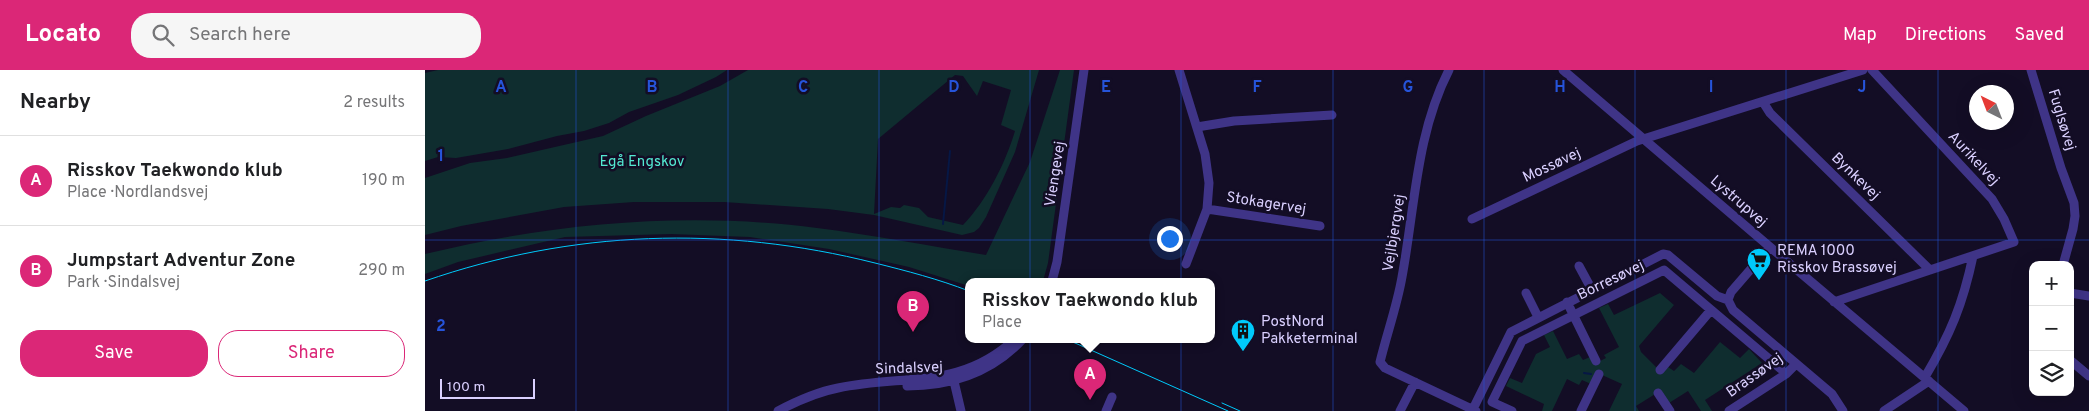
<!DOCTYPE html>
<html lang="en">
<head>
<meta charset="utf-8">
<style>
	:root { --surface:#fff; --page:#f6f6f6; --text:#202124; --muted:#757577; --line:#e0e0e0; --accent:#db2777 }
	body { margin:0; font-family:Overpass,sans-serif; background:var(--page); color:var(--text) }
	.controls { position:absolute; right:15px; bottom:15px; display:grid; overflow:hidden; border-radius:10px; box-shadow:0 5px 20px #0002 }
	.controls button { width:45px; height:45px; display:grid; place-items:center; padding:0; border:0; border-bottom:1px solid var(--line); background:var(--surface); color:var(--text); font:25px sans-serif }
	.compass { position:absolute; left:1544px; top:15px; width:45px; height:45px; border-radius:50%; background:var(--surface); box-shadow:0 5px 20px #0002; rotate:318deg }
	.scale { position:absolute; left:15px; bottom:12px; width:95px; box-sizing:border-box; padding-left:5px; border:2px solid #dad0ff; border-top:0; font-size:14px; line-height:18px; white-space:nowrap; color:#dad0ff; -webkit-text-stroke:4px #130d25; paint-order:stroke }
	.you { position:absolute; left:744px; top:168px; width:18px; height:18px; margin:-12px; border:4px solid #fff; border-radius:50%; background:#1a73e8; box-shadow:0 0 0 8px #1a73e833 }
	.badge { display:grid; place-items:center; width:32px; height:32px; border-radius:50%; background:var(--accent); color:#fff; font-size:16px; font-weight:700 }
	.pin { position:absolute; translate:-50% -41px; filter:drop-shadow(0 1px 2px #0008) }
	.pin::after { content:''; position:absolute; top:26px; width:18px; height:15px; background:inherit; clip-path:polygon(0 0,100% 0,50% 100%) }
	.popup { position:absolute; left:540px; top:208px; width:250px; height:65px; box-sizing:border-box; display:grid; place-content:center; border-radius:10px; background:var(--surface); filter:drop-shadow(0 1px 4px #0005); font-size:16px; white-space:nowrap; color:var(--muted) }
	.popup b { font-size:19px; color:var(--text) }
	.popup::after { content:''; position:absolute; left:50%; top:100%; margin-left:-10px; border:10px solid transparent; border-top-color:var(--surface) }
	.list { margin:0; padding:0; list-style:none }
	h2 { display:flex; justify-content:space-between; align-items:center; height:65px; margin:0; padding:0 20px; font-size:21px }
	h2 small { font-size:16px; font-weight:400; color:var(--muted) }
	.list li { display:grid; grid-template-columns:32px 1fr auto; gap:15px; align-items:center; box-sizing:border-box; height:90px; padding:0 20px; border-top:1px solid var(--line) }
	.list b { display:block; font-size:19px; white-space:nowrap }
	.list p { margin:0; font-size:16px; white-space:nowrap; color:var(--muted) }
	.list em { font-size:16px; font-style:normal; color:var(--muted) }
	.actions { display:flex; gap:10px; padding:15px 20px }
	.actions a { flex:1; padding:11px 0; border:1px solid var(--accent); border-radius:20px; text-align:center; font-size:18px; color:var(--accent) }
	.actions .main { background:var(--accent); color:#fff }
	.icon { flex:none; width:28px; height:28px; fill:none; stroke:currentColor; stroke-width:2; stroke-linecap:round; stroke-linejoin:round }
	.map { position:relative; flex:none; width:1664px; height:341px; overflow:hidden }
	header { display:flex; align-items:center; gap:30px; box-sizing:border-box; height:70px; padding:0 25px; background:var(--accent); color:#fff }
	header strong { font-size:24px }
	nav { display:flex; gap:28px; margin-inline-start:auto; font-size:18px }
	.search { width:350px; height:45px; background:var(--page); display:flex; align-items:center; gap:12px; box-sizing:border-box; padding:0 18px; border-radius:20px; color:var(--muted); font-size:19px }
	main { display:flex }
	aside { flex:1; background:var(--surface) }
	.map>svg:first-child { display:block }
</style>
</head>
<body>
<header>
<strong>Locato</strong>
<div class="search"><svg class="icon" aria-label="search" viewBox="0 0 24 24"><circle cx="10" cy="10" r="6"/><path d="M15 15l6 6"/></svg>Search here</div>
<nav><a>Map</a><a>Directions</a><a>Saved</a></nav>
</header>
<main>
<aside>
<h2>Nearby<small>2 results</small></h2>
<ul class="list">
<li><span class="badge">A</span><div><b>Risskov Taekwondo klub</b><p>Place · Nordlandsvej</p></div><em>190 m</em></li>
<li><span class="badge">B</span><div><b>Jumpstart Adventur Zone</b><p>Park · Sindalsvej</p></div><em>290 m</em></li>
</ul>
<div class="actions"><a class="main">Save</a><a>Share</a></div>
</aside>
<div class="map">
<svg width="1664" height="341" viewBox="0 0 1664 341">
	<rect width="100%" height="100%" fill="#130d25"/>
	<path fill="#0f2d2f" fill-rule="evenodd" d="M13 0H302L291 7 253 25 204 42 184 53 159 61 132 66 83 79 31 88 13 87 0 91V3Z
		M323 0H614L590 82 561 147 554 158 549 162 537 165 449 145 403 139 299 132H209L139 137 36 156 0 165V108L45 93 82 88 178 66 221 46 295 16ZM530 5 538 6 552 26 558 11 586 20 576 55 590 61C580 94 562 130 538 155L503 147 494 138 479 135 475 138 466 137 449 144 453 69Z
		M635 0H649L623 193 618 211H544V216L484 197 404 179 325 167 246 164 140 167 33 192 0 204V184C128 153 261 141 392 158 448 165 504 176 561 185L605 92Z
		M1235 223 1249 235 1214 276 1216 282 1237 303 1243 297 1249 301 1256 294 1269 303 1295 272 1315 288 1324 279 1337 293 1280 330 1287 341H1276L1263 321 1244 333 1235 321 1211 336 1214 341H1184L1197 314 1177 305 1166 314 1157 310 1154 315 1142 309 1127 341H1117L1119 334 1081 316 1085 308 1097 313 1111 284 1125 277 1119 265 1128 261 1142 289 1154 284 1158 290 1165 287 1169 294 1181 288 1179 285 1194 277 1174 238 1183 234 1189 245Z"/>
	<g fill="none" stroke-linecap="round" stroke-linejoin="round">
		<path stroke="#061745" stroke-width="2" d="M518 154 525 81
			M1159 303 1166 304"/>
		<path stroke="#3f3487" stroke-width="9" d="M754 0 780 84 784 113 782 139 761 194
			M1024 0C991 64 990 137 977 207 972 236 962 263 955 292L960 298 1051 341
			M1138 0 1345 177 1539 341
			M1606 0 1636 98 1649 133 1650 146 1648 159 1638 195
			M1338 32 1345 43 1505 200
			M772 57 809 51 907 45
			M782 139 895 156
			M1047 149 1212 71 1438 0
			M1154 196 1167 220
			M627 211 632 192 659 0
			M1101 223 1113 247
			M1645 223 1664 226
			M1303 230 1308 240 1407 324 1418 341
			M1303 230 1306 222 1345 177
			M1142 232 1171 291
			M1409 232 1589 172 1579 149 1567 129 1447 0
			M1645 290 1664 306
			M1235 300 1286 240
			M528 307 536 341
			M1500 307C1525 265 1538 234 1548 186
			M482 316C526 316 567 302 598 269
			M1233 323 1245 341
			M1048 339 1086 262 1238 184 1243 185 1292 226 1303 230
			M353 341C372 331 392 322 413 318 480 304 535 320 590 269
			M681 341 687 327
			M975 341 990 312
			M1087 341 1067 332 1097 271 1239 200 1356 299
			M1156 341 1174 304
			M1304 341 1361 304 1371 294
			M1459 341 1504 311"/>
		<path stroke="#00cafb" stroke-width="1" d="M0 211C147 160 299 155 450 193 482 201 513 209 544 221
			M641 269 803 341
			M797 333 815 341"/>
	</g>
	<path fill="none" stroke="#2654da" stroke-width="1" stroke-opacity="0.55" d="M151 0V341M303 0V341M454 0V341M605 0V341M756 0V341M908 0V341M1059 0V341M1210 0V341M1361 0V341M1513 0V341M0 170H1664"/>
	<defs>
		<symbol id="supermarket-pin" viewBox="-11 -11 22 30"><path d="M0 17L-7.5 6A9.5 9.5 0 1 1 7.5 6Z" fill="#00cafb" stroke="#130d25"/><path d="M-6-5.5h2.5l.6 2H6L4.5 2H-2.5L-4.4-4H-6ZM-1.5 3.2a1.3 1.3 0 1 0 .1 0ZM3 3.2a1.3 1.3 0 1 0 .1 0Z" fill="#111"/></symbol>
		<symbol id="building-pin" viewBox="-11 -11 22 30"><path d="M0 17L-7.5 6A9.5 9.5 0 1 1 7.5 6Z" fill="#00cafb" stroke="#130d25"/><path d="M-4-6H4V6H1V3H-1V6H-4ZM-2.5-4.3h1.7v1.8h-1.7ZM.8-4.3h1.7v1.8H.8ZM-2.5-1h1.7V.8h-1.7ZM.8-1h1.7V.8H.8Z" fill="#111"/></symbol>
	</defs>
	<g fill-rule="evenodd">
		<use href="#supermarket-pin" x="1320" y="176" width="28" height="38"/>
		<use href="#building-pin" x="804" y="247" width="28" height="38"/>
	</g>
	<g text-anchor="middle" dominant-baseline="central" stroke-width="5" stroke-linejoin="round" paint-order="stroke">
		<g font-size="15" fill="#dad0ff" stroke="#130d25">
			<text transform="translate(1636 50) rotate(73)">Fuglsøvej</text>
			<text transform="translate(1548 89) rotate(47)">Aurikelvej</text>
			<text transform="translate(1127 96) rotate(-25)">Mossøvej</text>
			<text transform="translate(631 104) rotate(-81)">Viengevej</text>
			<text transform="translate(1430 107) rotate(44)">Bynkevej</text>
			<text transform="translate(1313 132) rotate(41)">Lystrupvej</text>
			<text transform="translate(841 134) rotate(9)">Stokagervej</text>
			<text transform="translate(970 163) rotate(-81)">Vejlbjergvej</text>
			<text transform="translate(1186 211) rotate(-26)">Borresøvej</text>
			<text transform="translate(484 299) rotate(-2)">Sindalsvej</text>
			<text transform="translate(1330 306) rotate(-35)">Brassøvej</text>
		</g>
		<g font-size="15" fill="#53e8d1" stroke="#130d25">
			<text x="217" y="92">Egå Engskov</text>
		</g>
		<g font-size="15" fill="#dad0ff" stroke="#130d25" text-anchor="start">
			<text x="1352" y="181">REMA 1000<tspan x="1352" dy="17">Risskov Brassøvej</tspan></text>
			<text x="836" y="252">PostNord<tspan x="836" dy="17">Pakketerminal</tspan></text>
		</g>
	</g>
	<g font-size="16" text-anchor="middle" font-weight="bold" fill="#2654da" stroke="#130d25" stroke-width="5" stroke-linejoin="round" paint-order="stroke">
		<text x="76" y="22">A</text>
		<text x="227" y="22">B</text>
		<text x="378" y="22">C</text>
		<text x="529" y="22">D</text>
		<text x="681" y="22">E</text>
		<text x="832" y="22">F</text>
		<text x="983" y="22">G</text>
		<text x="1135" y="22">H</text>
		<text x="1286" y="22">I</text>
		<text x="1437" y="22">J</text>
		<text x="16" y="91">1</text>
		<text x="16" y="261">2</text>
	</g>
</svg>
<div class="controls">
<button>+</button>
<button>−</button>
<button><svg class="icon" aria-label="layers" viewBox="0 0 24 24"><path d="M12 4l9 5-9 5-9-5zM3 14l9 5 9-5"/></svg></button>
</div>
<svg class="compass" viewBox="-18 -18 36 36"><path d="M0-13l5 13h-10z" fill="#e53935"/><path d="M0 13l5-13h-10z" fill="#757577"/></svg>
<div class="scale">100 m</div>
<div class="you"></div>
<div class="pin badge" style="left:665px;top:330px">A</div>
<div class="popup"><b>Risskov Taekwondo klub</b>Place</div>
<div class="pin badge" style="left:488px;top:262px">B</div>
</div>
</main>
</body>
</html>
